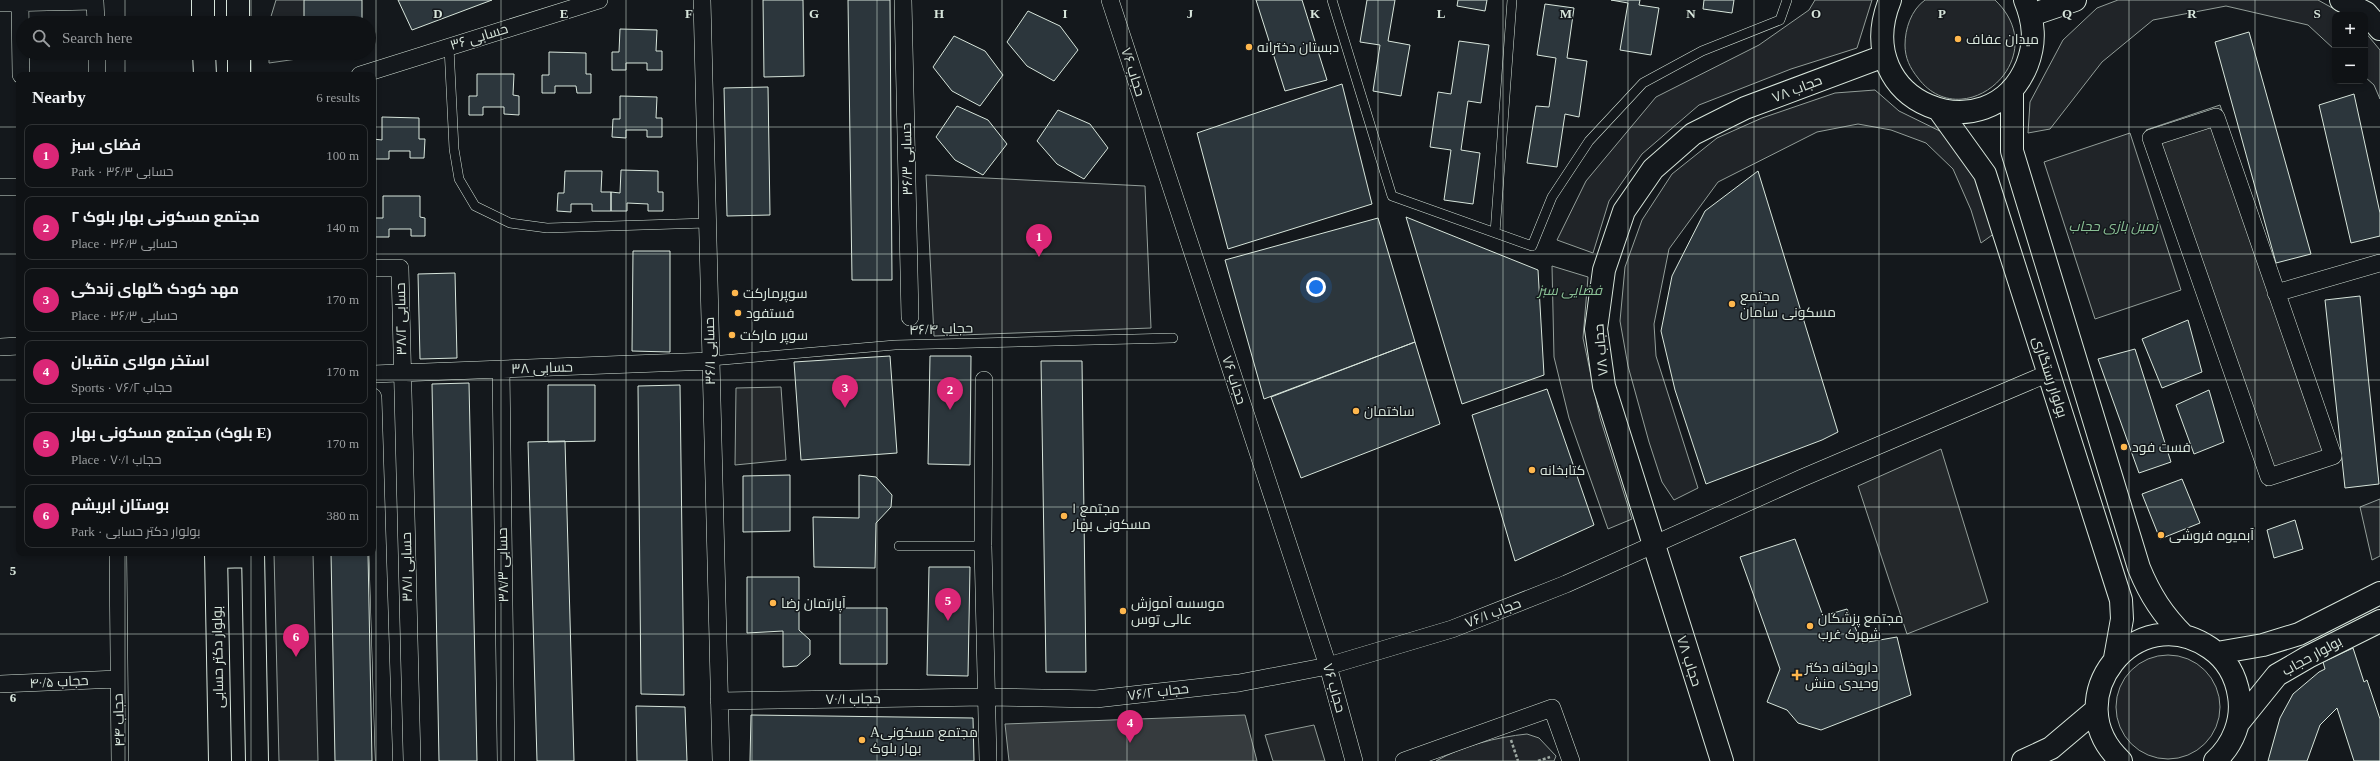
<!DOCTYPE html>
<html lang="en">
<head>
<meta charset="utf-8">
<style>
	:root { --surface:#0f1215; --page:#1d2022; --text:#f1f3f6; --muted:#9b9ea0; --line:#2f3234; --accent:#db2777 }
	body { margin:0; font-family:"Times New Roman",Cairo,serif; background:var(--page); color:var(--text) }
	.controls { position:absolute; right:12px; top:12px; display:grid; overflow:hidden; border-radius:8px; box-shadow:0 2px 6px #0003 }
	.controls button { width:36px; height:36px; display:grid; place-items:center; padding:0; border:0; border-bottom:1px solid var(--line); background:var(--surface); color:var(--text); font:20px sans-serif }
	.you { position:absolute; left:1316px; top:287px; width:14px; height:14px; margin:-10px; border:3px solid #fff; border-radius:50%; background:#1a73e8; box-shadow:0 0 0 6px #1a73e833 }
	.badge { display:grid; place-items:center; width:26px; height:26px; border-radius:50%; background:var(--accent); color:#fff; font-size:13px; font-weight:700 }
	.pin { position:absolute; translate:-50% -33px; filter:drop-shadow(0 1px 2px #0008) }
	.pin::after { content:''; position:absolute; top:21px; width:14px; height:12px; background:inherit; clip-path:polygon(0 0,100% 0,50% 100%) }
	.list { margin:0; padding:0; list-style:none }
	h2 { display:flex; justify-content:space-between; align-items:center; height:52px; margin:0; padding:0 16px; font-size:17px }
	h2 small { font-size:13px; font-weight:400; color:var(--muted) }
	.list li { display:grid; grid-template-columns:26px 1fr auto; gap:12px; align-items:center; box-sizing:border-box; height:64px; margin:0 8px 8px; padding:0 8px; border:1px solid var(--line); border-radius:8px }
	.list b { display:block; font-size:15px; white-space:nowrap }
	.list p { margin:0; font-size:13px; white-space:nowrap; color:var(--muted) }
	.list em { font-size:13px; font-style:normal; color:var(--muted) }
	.icon { flex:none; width:22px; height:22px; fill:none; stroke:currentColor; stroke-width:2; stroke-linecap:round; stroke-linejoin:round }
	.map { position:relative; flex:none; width:2380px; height:761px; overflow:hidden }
	.search { position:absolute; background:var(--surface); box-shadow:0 2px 6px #0003; left:16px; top:16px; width:360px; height:44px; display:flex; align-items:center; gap:10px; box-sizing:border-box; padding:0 14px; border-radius:22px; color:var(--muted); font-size:15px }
	.panel { position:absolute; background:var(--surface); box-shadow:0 2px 6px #0003; left:16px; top:72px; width:360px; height:484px; border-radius:8px }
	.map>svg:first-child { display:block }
</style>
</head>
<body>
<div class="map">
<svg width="2380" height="761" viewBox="0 0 2380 761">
	<rect width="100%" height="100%" fill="#14181c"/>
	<path fill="#202428" stroke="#939e99" d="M276 0H311V23H269Z
		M1815 0H1872L1857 48 1791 69 1699 105 1642 154 1609 201 1593 253 1557 240 1586 181 1656 97 1759 45 1809 10Z
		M1925 0H1995C2056 58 1963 138 1918 78 1910 68 1905 58 1905 45 1905 29 1911 10 1925 0Z
		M2118 0H2318L2345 15H2335V50L2308 25 2226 6 2153 20 2102 62 2050 129 2028 133 2030 102 2063 40 2097 8Z
		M2365 32 2380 50V99L2374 85 2365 77Z
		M269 53H311V57L269 63Z
		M1875 90 1899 111 1950 136 1976 177 1995 233 1981 243 1971 210 1953 169 1926 143 1891 130 1858 124 1817 132 1718 182 1669 249 1654 324 1656 356 1698 488 1674 500 1662 482 1649 442 1628 366 1620 321 1625 267 1642 220 1672 174 1717 138 1762 118 1835 93Z
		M2130 133 2181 290 2095 319 2044 162Z
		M926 175 1145 186 1151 328 934 336Z
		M1552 266 1588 277 1583 338 1600 418 1632 519 1608 529 1569 418 1554 357Z
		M2380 499V556L2372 560 2360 507Z
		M274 553H313L318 761H279Z
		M2116 707a52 52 0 1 1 104 0a52 52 0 1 1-104 0Z
		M1527 734 1539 738 1556 756 1554 761H1436C1462 746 1497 737 1527 734Z"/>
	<path fill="#24282b" stroke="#939e99" d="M2220 105 2341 460 2266 486 2146 130Z
		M781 387 786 460 735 465 736 388Z
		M1941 449 1988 602 1907 634 1858 486Z
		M1314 725 1325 761H1273L1265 735Z"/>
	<path fill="#363b3e" stroke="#939e99" d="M1245 715 1257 761H1009L1005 724Z"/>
	<path fill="#2c363c" stroke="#d8e6dc" d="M304 0H362V23H304Z
		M398 0H492L412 30Z
		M763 0H803L804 76 764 77Z
		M848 0H890L892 280H852Z
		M1256 0H1302L1327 80 1285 91Z
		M1367 0H1395L1388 41 1410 45 1401 96 1373 91 1380 45 1360 42Z
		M1458 0H1487L1485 11 1457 6Z
		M1611 0H1640L1639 5 1659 8 1651 55 1620 50 1628 3Z
		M1704 0H1734L1732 13 1703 9Z
		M1545 4 1574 8 1567 58 1587 61 1579 117 1565 114 1557 167 1527 163 1536 106 1549 107 1556 58 1537 55Z
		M1028 11 1060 26 1078 50 1054 81 1027 66 1007 42Z
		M620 29 657 30 656 51H662V70H647V63H626V70H612V52H619Z
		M2249 32 2311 254 2276 263 2215 42Z
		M954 36 985 51 1003 75 980 106 952 91 933 67Z
		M1459 41 1489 45 1481 103 1468 101 1461 150 1480 153 1473 204 1444 200 1451 150 1430 147 1438 92 1451 94Z
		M549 52 586 53V74H591V93H577L576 86H555V93H542V75H549Z
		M477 74H514L513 95 519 96V115L504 114V107H483V115H469V96H477Z
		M1342 84 1372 204 1228 249 1197 133Z
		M768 87 770 215 727 216 724 88Z
		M2354 94 2380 213V236L2351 243 2319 105Z
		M620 96 657 97 656 118H662V137H647V130H626V138L612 137 613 119H620Z
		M957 106 988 120 1007 144 983 175 955 160 936 137Z
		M1058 110 1090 124 1108 148 1084 179 1057 164 1037 141Z
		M382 117 419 118V139H425L424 158H410V151H389V159H373V139L382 140Z
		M621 170 658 171V192H663V211H648V204L627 203V211H611V192L620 193Z
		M565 171H602L601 192H611V211H592V204H571V212L557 211 558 193H564Z
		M1758 171 1838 432 1822 440 1706 484 1675 390 1661 331 1672 276 1705 211Z
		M383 196H420V217L425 218V236H411V229H389V237H374L373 218H383Z
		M1406 217 1538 270 1544 375 1462 404Z
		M1378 218 1415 342 1264 399 1225 260Z
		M633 251H670V352L632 351Z
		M455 273 457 358 420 359 418 274Z
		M2360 296 2379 484 2345 488 2325 300Z
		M2188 320 2202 372 2162 388 2142 339Z
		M1415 342 1440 424 1301 478 1271 397Z
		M2135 349 2171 462 2139 473 2098 359Z
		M890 356 897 453 801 460 794 362Z
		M930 356H971L970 465 928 464Z
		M1041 361H1082L1086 672H1046Z
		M469 383 477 761H439L432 384Z
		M548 385H595V441L548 442Z
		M680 385 684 695 641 694 638 386Z
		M1547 389 1594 525 1515 561 1472 415Z
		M2209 390 2224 442 2194 454 2176 405Z
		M565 441 574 761H537L528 442Z
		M790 475V531L743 532V476Z
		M859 475 876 477 892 495 891 507 876 523 875 568 814 567 813 517 859 518Z
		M2182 479 2200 523 2160 539 2142 494Z
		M2295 520 2303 549 2274 558 2267 530Z
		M1795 539 1823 616 1847 609 1862 643 1897 637 1911 695 1821 730 1798 723 1787 710 1767 702 1780 669 1740 557Z
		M331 553H368L372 761H335Z
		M929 567H970L968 676 927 675Z
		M747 577H799V630L810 640V655L797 666 783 667V631L747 633Z
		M840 608H887V664H840Z
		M2353 648 2364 682 2367 680 2380 719V761H2354L2337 708 2320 725 2307 761H2268L2280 718 2293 694 2319 672 2325 669 2323 662Z
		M636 706 685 707 687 761H637Z
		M751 715 973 718 974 761H750Z"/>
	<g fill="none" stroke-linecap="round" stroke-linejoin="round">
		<defs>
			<path id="lane" d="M1332 0 1392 196 1532 246 1552 197 1589 141 1643 83 1702 51 1780 20 1787 0
				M449 47 454 149 459 179 475 206 510 223 547 228 707 223
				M1495 233 1512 0
				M711 361 895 345 1173 338
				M899 546H983"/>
			<path id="street" d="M702 0 721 761
				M903 0 910 317
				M1110 0 1328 666 1354 761
				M20 2 21 75
				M0 3 95 1 96 23
				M97 53V75
				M360 75 599 0
				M2216 117 2333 456 2269 477 2151 138Z
				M0 187H19
				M373 268H400L412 761
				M2276 293 2380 263
				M0 347 19 346
				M501 369 506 761
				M373 374 711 361
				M984 380 983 546 988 761
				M373 397 384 761
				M118 553 120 761
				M0 684 118 679
				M719 701 987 697 1096 699 1239 683 1328 666 1452 629 1566 584 1802 478 2049 373
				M1404 761 1552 708 1571 761"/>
			<path id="secondary" d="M203 0V23
				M238 0V23
				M1890 0C1848 104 1990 156 2027 65 2036 42 2034 22 2025 0
				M2341 0 2366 13 2380 29
				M2031 15 2075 0
				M204 53 205 75
				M239 53V75
				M2012 89V151L2139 568C2150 595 2163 615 2184 636
				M1939 110 1985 174 2121 600 2122 619 2115 658
				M216 553 220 761
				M253 553 257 761
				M216 557 253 556
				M2217 653 2263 645 2299 634 2380 593
				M2239 722 2277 675 2308 657 2380 621
				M1722 761 1604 386 1596 329 1604 270 1624 211 1653 169 1693 134 1745 108 1884 56
				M2023 761 2051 748 2096 710
				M2121 761C2055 700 2136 597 2210 648 2226 659 2236 676 2239 696 2243 720 2233 745 2215 761"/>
		</defs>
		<use href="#lane" stroke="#d8e6dc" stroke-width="10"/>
		<use href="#street" stroke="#d8e6dc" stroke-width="18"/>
		<use href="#secondary" stroke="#d8e6dc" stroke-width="24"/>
		<path stroke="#9da8a2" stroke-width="2.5" stroke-dasharray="3 2" stroke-linecap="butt" d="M1511 740 1518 761
			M1538 761 1550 757"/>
		<use href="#lane" stroke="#14181c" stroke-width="9"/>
		<use href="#street" stroke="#14181c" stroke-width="17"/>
		<use href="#secondary" stroke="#14181c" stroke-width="22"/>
	</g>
	<path fill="none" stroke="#d8e6dc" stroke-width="1" stroke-opacity="0.55" d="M125 0V23M251 0V23M376 0V761M501 0V761M626 0V761M752 0V761M877 0V761M1002 0V761M1127 0V761M1253 0V761M1378 0V761M1503 0V761M1628 0V761M1754 0V761M1879 0V761M2004 0V761M2129 0V761M2255 0V761M125 53V75M251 53V75M0 127H19M373 127H2380M0 254H19M373 254H2380M0 380H19M373 380H2380M0 507H19M373 507H2380M125 553V761M251 553V761M0 634H2380"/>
	<g fill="#ffb74d" stroke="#14181c" stroke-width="1.5">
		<circle cx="1958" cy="39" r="4"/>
		<circle cx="1249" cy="47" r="4"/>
		<circle cx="735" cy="293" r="4"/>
		<circle cx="1732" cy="304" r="4"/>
		<circle cx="738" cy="313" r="4"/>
		<circle cx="732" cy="335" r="4"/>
		<circle cx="1356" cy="411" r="4"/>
		<circle cx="2124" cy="447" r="4"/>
		<circle cx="1532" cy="470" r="4"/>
		<circle cx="1064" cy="516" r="4"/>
		<circle cx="2161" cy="535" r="4"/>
		<circle cx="773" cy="603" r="4"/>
		<circle cx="1123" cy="611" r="4"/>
		<circle cx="1810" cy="626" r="4"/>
		<path d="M1795 669h4v4h4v4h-4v4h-4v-4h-4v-4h4z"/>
		<circle cx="862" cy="740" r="4"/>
	</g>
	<g text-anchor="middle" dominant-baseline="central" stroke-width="3" stroke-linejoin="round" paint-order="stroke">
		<g font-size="14" fill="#d8e6dc" stroke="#14181c">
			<text transform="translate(479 37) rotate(-17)">حسابی ۳۶</text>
			<text transform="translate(1133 72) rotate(72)">حجاب ۷۶</text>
			<text transform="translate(1797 89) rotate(-21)">حجاب ۷۸</text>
			<text transform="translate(907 159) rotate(-91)">حسابی ۳۶/۳</text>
			<text transform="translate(401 319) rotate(-91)">حسابی ۳۸/۲</text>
			<text transform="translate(941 329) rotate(-2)">حجاب ۴۶/۴</text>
			<text transform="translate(1601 350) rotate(-95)">حجاب ۷۸</text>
			<text transform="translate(710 351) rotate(-91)">حسابی ۳۶/۱</text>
			<text transform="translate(542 368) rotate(-2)">حسابی ۳۸</text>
			<text transform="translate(2050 377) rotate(72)">بولوار رستگاری</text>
			<text transform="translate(1234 380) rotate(72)">حجاب ۷۶</text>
			<text transform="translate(503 565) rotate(-91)">حسابی ۳۸/۳</text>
			<text transform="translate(407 567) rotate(-91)">حسابی ۳۸/۱</text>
			<text transform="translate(1493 613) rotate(-21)">حجاب ۷۶/۱</text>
			<text transform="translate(2312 656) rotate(-29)">بولوار حجاب</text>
			<text transform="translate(218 657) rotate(-91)">بولوار دکتر حسابی</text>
			<text transform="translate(1689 661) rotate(72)">حجاب ۷۸</text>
			<text transform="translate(59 682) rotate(-3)">حجاب ۴۰/۵</text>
			<text transform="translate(1334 688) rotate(74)">حجاب ۷۶</text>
			<text transform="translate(1158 692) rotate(-7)">حجاب ۷۶/۲</text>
			<text transform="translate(853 699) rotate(-1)">حجاب ۷۰/۱</text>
			<text transform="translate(119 720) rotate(-92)">حجاب ۴۴</text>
		</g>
		<g font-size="14" fill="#d8e6dc" stroke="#14181c" text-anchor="start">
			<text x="1966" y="39">میدان عفاف</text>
			<text x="1257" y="47">دبستان دخترانه</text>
			<text x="743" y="293">سوپرمارکت</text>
			<text x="1740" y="296">مجتمع<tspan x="1740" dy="16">مسکونی سامان</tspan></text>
			<text x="746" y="313">فستفود</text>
			<text x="740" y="335">سوپر مارکت</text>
			<text x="1364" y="411">ساختمان</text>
			<text x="2132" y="447">فست فود</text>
			<text x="1540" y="470">کتابخانه</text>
			<text x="1072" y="508">۱ مجتمع<tspan x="1072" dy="16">مسکونی بهار</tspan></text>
			<text x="2169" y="535">آبمیوه فروشی</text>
			<text x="781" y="603">آپارتمان رضا</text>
			<text x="1131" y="603">موسسه آموزش<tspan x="1131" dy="16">عالی توس</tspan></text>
			<text x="1818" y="618">مجتمع پزشکان<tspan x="1818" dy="16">شهرک غرب</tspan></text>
			<text x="1805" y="667">داروخانه دکتر<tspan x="1805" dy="16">وحیدی منش</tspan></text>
			<text x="870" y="732">Aمجتمع مسکونی<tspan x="870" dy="16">بهار بلوک</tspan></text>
		</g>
		<g font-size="14" font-style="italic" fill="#8ac095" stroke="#14181c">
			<text x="2113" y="226">زمین بازی حجاب</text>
			<text x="1570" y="290">فضایی سبز</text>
		</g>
	</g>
	<g font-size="13" text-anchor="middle" font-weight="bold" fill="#d8e6dc" stroke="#14181c" stroke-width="3" stroke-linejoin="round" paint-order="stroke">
		<text x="438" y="18">D</text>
		<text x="564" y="18">E</text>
		<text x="689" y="18">F</text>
		<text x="814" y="18">G</text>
		<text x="939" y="18">H</text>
		<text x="1065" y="18">I</text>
		<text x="1190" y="18">J</text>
		<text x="1315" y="18">K</text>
		<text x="1441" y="18">L</text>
		<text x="1566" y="18">M</text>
		<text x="1691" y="18">N</text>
		<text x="1816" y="18">O</text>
		<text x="1942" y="18">P</text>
		<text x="2067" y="18">Q</text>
		<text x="2192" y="18">R</text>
		<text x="2317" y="18">S</text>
		<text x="13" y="575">5</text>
		<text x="13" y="702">6</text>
	</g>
</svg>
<div class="controls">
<button>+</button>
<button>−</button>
</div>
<div class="you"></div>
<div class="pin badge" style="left:1039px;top:257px">1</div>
<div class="pin badge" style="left:950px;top:410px">2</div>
<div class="pin badge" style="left:845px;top:408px">3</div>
<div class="pin badge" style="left:1130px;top:743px">4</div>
<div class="pin badge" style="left:948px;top:621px">5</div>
<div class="pin badge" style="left:296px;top:657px">6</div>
<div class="search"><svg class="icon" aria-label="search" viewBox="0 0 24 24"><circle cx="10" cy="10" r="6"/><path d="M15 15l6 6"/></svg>Search here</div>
<section class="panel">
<h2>Nearby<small>6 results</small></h2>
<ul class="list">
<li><span class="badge">1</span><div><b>فضای سبز</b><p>Park · حسابی ۳۶/۳</p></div><em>100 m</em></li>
<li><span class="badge">2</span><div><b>مجتمع مسکونی بهار بلوک ۲</b><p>Place · حسابی ۳۶/۳</p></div><em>140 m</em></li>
<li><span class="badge">3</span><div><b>مهد کودک گلهای زندگی</b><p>Place · حسابی ۳۶/۳</p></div><em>170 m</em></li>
<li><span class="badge">4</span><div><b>استخر مولای متقیان</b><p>Sports · حجاب ۷۶/۲</p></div><em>170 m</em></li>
<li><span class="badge">5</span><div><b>مجتمع مسکونی بهار (بلوک E)</b><p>Place · حجاب ۷۰/۱</p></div><em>170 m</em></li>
<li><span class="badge">6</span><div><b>بوستان ابریشم</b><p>Park · بولوار دکتر حسابی</p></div><em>380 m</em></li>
</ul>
</section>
</div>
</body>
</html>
